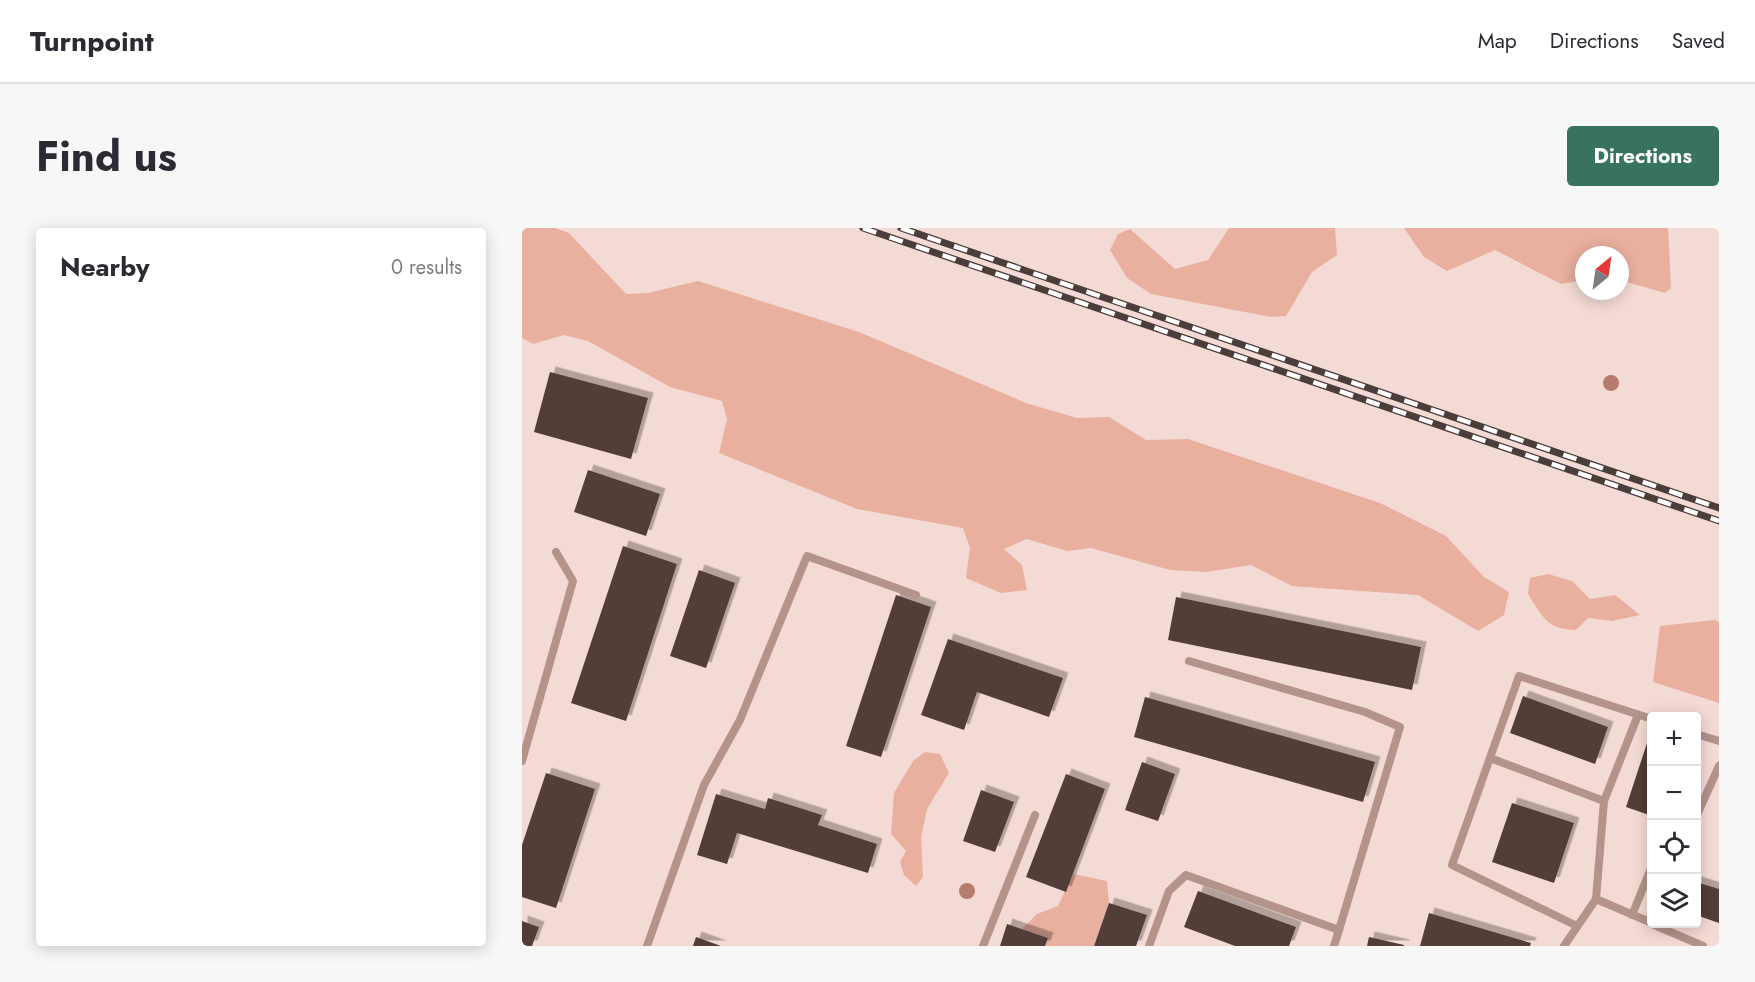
<!DOCTYPE html>
<html lang="en">
<head>
<meta charset="utf-8">
<style>
	:root { --surface:#fff; --page:#f7f7f7; --text:#2b2b33; --muted:#7c7c81; --line:#e1e1e2; --accent:#38735e }
	body { margin:0; font-family:Jost,sans-serif; background:var(--page); color:var(--text) }
	.controls { position:absolute; right:18px; bottom:18px; display:grid; overflow:hidden; border-radius:6px; box-shadow:0 3px 15px #0003 }
	.controls button { width:54px; height:54px; display:grid; place-items:center; padding:0; border:0; border-bottom:2px solid var(--line); background:var(--surface); color:var(--text); font:30px sans-serif }
	.compass { position:absolute; left:1053px; top:18px; width:54px; height:54px; border-radius:50%; background:var(--surface); box-shadow:0 3px 15px #0003; rotate:29deg }
	.list { margin:0; padding:0; list-style:none }
	h2 { display:flex; justify-content:space-between; align-items:center; height:78px; margin:0; padding:0 24px; font-size:26px }
	h2 small { font-size:20px; font-weight:400; color:var(--muted) }
	.icon { flex:none; width:33px; height:33px; fill:none; stroke:currentColor; stroke-width:2; stroke-linecap:round; stroke-linejoin:round }
	.map { position:relative; flex:none; width:1197px; height:718px; overflow:hidden; border-radius:6px }
	header { display:flex; align-items:center; gap:36px; box-sizing:border-box; height:84px; padding:0 30px; background:var(--surface); border-bottom:2px solid var(--line) }
	header strong { font-size:28px }
	nav { display:flex; gap:33px; margin-inline-start:auto; font-size:21px }
	.intro { display:flex; align-items:center; justify-content:space-between; box-sizing:border-box; height:144px; padding:0 36px }
	h1 { margin:0; font-size:42px }
	.button { padding:15px 27px; border-radius:6px; background:var(--accent); color:#fff; font-size:21px; font-weight:700 }
	main { display:flex; gap:36px; padding:0 36px }
	aside { flex:1; background:var(--surface); border-radius:6px; box-shadow:0 3px 15px #0003 }
	.map>svg:first-child { display:block }
</style>
</head>
<body>
<header>
<strong>Turnpoint</strong>
<nav><a>Map</a><a>Directions</a><a>Saved</a></nav>
</header>
<div class="intro"><h1>Find us</h1><a class="button">Directions</a></div>
<main>
<aside>
<h2>Nearby<small>0 results</small></h2>
<ul class="list">
</ul>
</aside>
<div class="map">
<svg width="1197" height="718" viewBox="0 0 1197 718">
	<defs>
		<filter id="shadow"><feDropShadow dx="5.5" dy="-5.5" stdDeviation="0" flood-color="#0004"/></filter>
	</defs>
	<rect width="100%" height="100%" fill="#f4dad4"/>
	<path fill="#e9af9f" d="M0 0H33L47 5 104 66 126 65 176 53 337 104 504 175 555 190 587 189 624 212 666 211 858 275 924 308 962 349 987 364 982 387 956 403 896 367 770 358 729 337 684 344 648 342 569 320 545 323 505 311 482 321 500 337 505 362 479 365 444 350 448 320 441 300 335 281 197 225 205 191 200 173 148 159 66 113 42 107 11 116 0 110Z
		M707 0H813L815 27 790 44 764 88 749 89 629 66 605 50 588 22 596 6 608 1 653 41 686 32Z
		M882 0H1146L1149 60 1143 65 1098 52V27H1062V52L1039 56 973 22 925 43 902 29Z
		M1026 346 1050 353 1068 371 1093 367 1118 387 1090 393 1066 390 1054 402C1024 401 1021 389 1006 366L1008 350Z
		M1193 392 1197 394V475L1131 454 1138 398Z
		M403 524 418 526 427 545 405 581 399 609 401 649 394 658 382 647 378 634 384 623 369 606 372 565 391 533Z
		M551 646 585 653 587 675 572 718H523L525 710 500 701 515 686 536 678Z"/>
	<path fill="#523e39" filter="url(#shadow)" d="M28 144 126 170 109 231 12 204Z
		M66 242 138 266 124 308 52 284Z
		M101 318 155 336 104 493 49 475Z
		M177 342 213 355 184 440 148 428Z
		M374 367 409 379 359 529 324 518Z
		M654 369 899 419 890 462 646 412Z
		M426 411 541 450 527 489 455 464 442 502 399 487Z
		M1001 468 1086 499 1073 536 988 505Z
		M623 469 853 534 841 574 612 509Z
		M1127 509 1130 510V588L1104 579Z
		M620 534 653 546 636 593 603 582Z
		M24 545 73 561 34 680 0 669V617Z
		M544 546 583 561 544 664 504 649Z
		M459 562 492 574 473 624 441 613Z
		M194 566 243 581 246 570 300 587 296 597 355 616 346 645 215 605 205 636 175 627Z
		M990 575 1052 595 1032 655 970 634Z
		M1174 654 1197 661V695L1174 687Z
		M676 663 774 699 767 718H713L662 699Z
		M587 675 625 687 614 718H572Z
		M907 685 1009 715 1008 718H898Z
		M0 693 17 699 10 718H0Z
		M485 696 526 710 523 718H478Z
		M174 709 199 718H171Z
		M847 709 882 717V718H845Z"/>
	<g fill="none" stroke-linecap="round" stroke-linejoin="round">
		<path stroke="#b3938a" stroke-width="8" d="M667 433 843 484 878 499 817 702
			M1174 506 1197 513
			M968 530 1082 573 1074 671
			M0 533 51 353 34 324
			M1082 573 1116 487
			M1174 589 1197 538
			M1110 687 1130 638
			M1130 696 1181 718
			M1055 698 930 637 997 448 1130 491
			M125 718 182 557 218 492 285 328 394 367
			M461 718 513 587
			M627 718 647 663 664 647 817 702 812 718
			M1042 718 1074 671 1130 695"/>
		<defs>
			<path id="rail" d="M341 0 1197 293
				M379 0 1197 280"/>
		</defs>
		<use href="#rail" stroke="#4a3d3a" stroke-width="7"/>
		<use href="#rail" stroke="#fff" stroke-width="4.5" stroke-dasharray="14" stroke-linecap="butt"/>
	</g>
	<g fill="#b57b6d">
		<circle cx="1089" cy="155" r="8"/>
		<circle cx="445" cy="663" r="8"/>
	</g>
</svg>
<div class="controls">
<button>+</button>
<button>−</button>
<button><svg class="icon" aria-label="locate" viewBox="0 0 24 24"><circle cx="12" cy="12" r="6"/><path d="M12 2v4M12 18v4M2 12h4M18 12h4"/></svg></button>
<button><svg class="icon" aria-label="layers" viewBox="0 0 24 24"><path d="M12 4l9 5-9 5-9-5zM3 14l9 5 9-5"/></svg></button>
</div>
<svg class="compass" viewBox="-18 -18 36 36"><path d="M0-13l5 13h-10z" fill="#e53935"/><path d="M0 13l5-13h-10z" fill="#7c7c81"/></svg>
</div>
</main>
</body>
</html>
